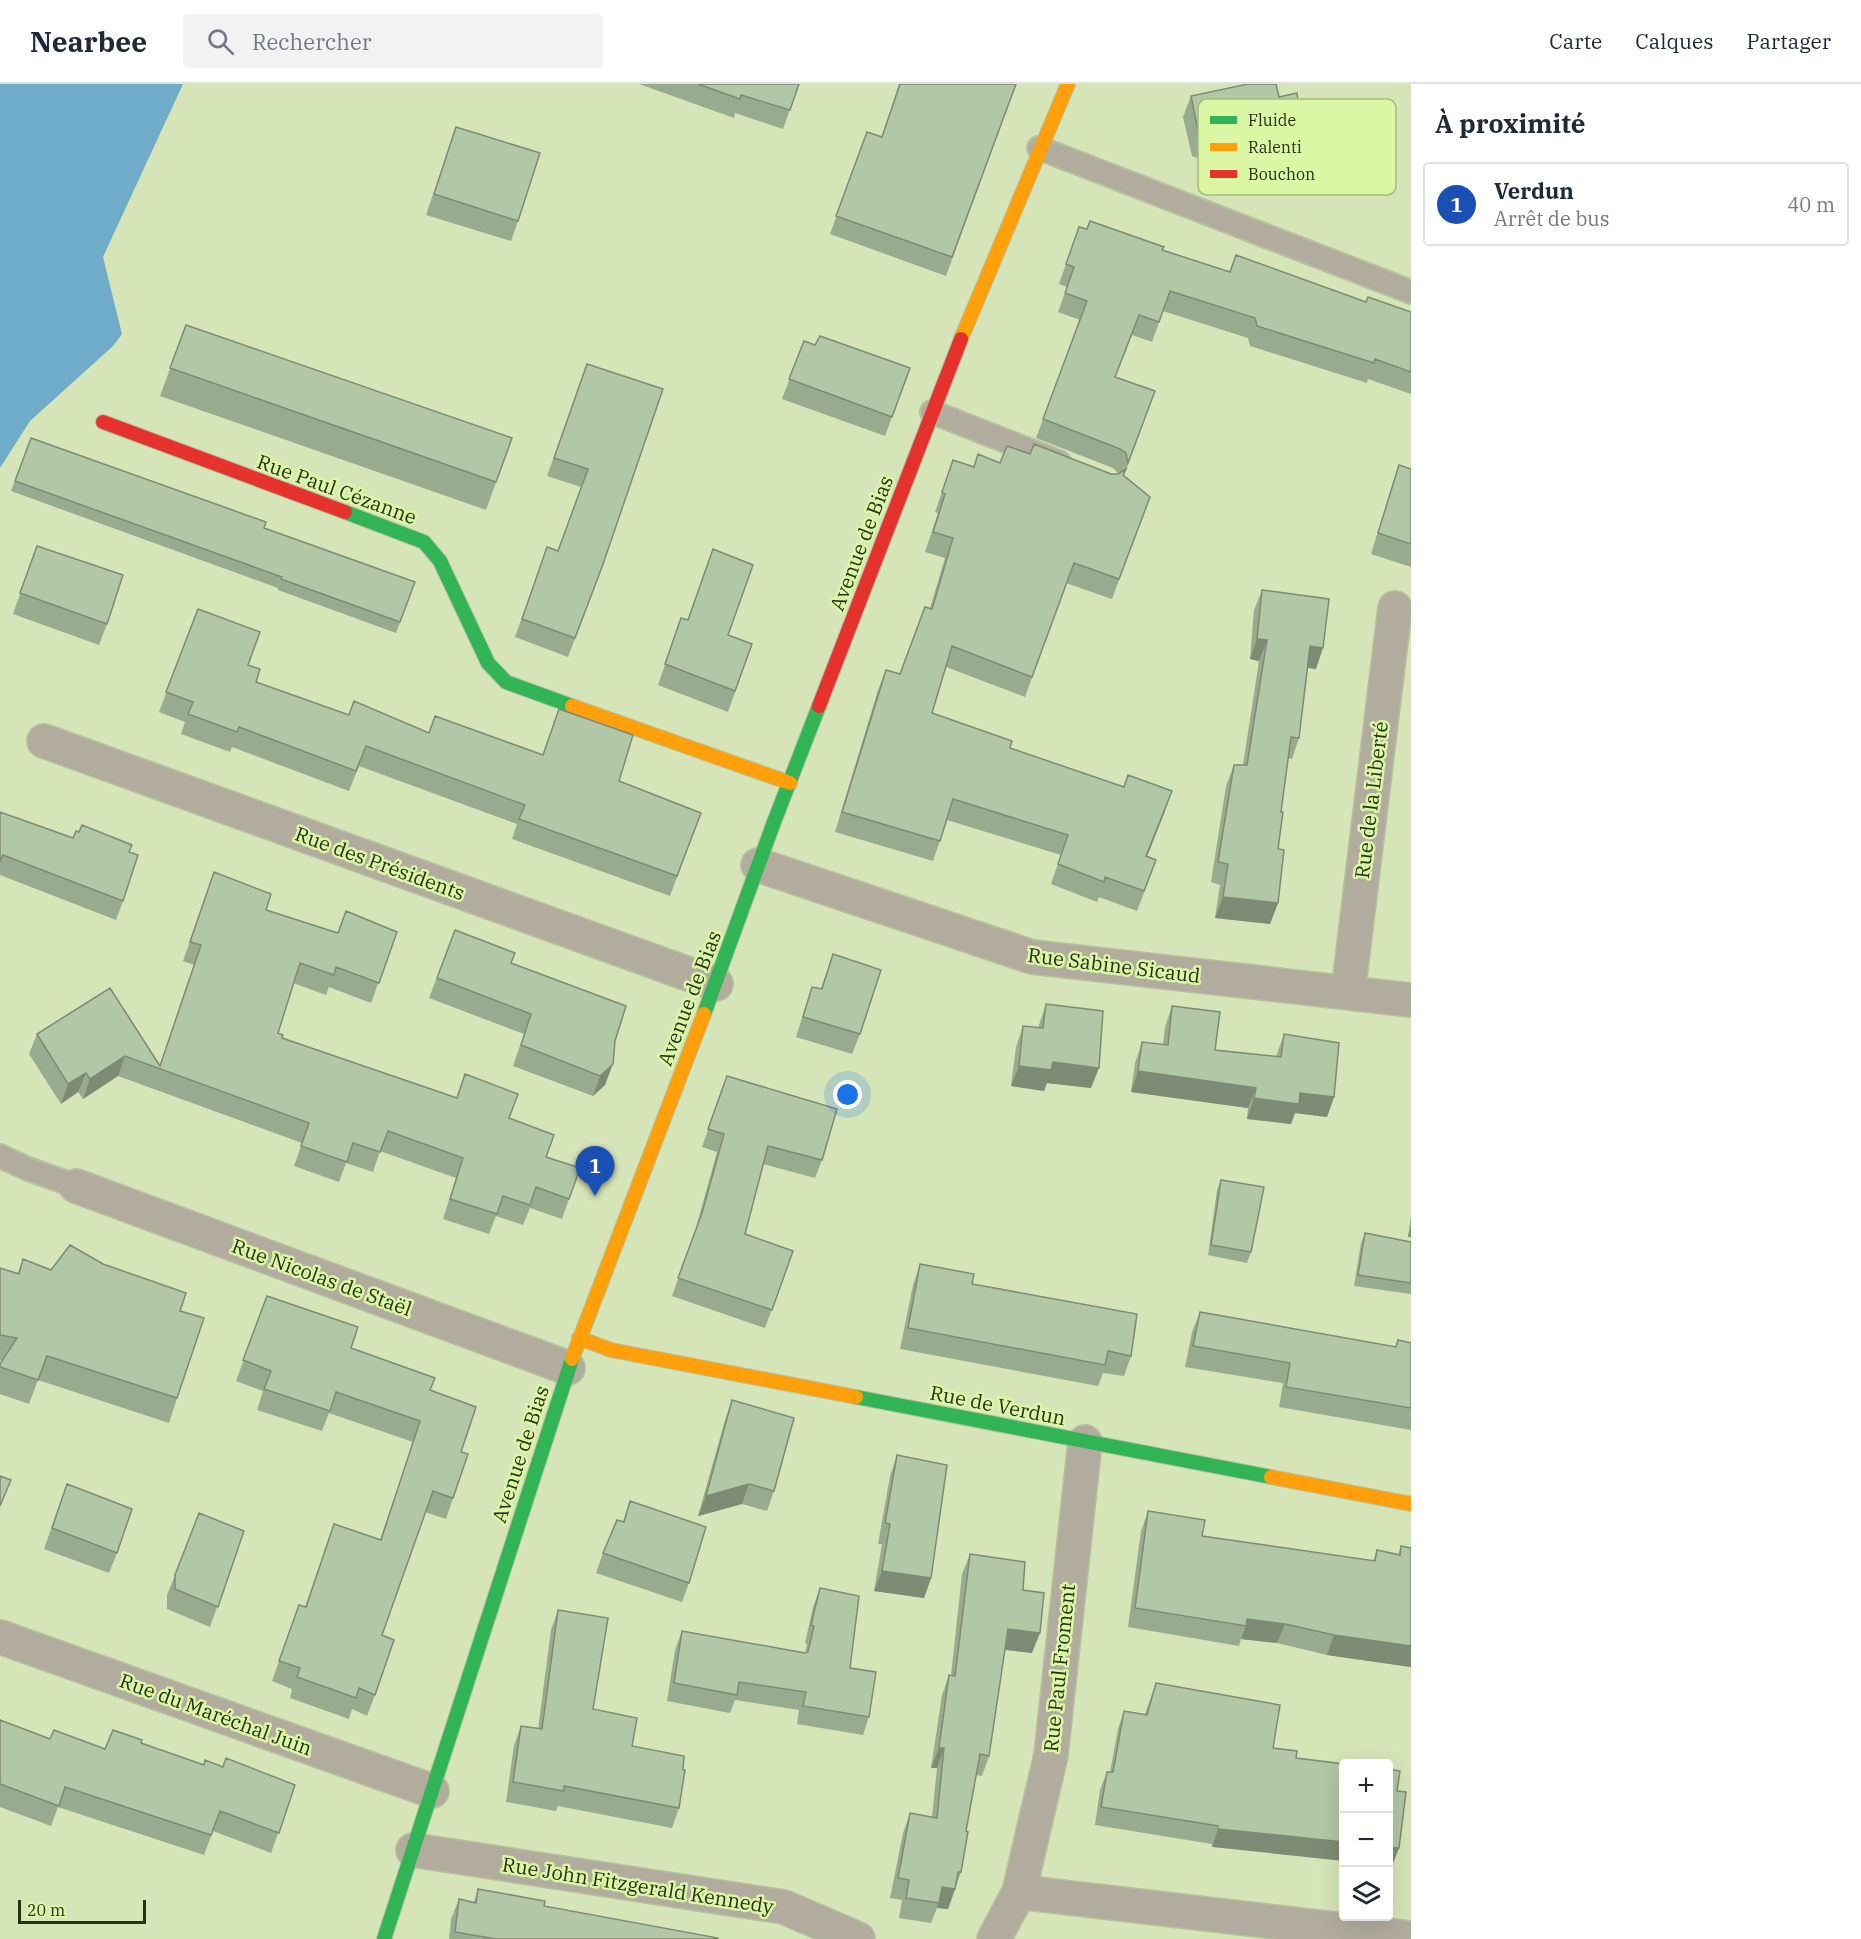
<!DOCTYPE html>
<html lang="fr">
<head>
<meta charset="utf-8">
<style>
	:root { --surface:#fff; --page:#f2f2f3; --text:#1f2937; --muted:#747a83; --line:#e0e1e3; --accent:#64714b }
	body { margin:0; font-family:"IBM Plex Serif",serif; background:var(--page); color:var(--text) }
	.controls { position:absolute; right:18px; bottom:18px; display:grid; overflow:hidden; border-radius:6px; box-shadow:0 6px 24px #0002 }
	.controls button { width:54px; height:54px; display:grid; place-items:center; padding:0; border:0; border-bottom:2px solid var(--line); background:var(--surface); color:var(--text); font:30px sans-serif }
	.scale { position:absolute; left:18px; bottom:15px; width:128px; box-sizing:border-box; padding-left:6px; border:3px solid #273211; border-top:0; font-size:16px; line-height:21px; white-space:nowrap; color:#273211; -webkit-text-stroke:4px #dbf7a6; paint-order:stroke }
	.you { position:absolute; left:848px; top:1011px; width:21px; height:21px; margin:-15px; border:4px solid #fff; border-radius:50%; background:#1a73e8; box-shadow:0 0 0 9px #1a73e833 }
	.badge { display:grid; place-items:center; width:39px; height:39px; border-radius:50%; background:var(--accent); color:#fff; font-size:20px; font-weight:700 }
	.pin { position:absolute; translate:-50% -50px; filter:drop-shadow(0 2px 3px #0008) }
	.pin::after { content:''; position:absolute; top:32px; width:21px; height:18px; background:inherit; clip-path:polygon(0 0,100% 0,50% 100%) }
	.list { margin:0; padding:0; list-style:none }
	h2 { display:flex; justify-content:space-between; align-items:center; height:78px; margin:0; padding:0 24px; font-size:26px }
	h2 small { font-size:20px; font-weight:400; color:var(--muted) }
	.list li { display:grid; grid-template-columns:39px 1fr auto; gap:18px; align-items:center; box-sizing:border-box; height:84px; margin:0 12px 12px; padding:0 12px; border:2px solid var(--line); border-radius:6px }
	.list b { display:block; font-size:22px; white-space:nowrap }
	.list p { margin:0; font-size:20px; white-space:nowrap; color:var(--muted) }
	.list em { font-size:20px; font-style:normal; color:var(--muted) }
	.icon { flex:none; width:33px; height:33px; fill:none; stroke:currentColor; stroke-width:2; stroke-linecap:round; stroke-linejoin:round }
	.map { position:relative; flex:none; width:1411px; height:1855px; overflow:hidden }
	header { display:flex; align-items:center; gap:36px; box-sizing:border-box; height:84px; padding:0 30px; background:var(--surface); border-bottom:2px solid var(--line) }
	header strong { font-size:28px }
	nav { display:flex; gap:33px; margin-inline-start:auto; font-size:21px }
	.search { width:420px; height:54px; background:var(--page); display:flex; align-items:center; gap:15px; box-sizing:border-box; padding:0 21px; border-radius:6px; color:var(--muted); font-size:22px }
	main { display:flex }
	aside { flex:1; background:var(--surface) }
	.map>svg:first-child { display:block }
</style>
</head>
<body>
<header>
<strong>Nearbee</strong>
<div class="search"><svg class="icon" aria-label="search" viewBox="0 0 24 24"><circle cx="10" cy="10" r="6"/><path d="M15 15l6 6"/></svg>Rechercher</div>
<nav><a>Carte</a><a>Calques</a><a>Partager</a></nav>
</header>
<main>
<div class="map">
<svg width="1411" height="1855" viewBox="0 0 1411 1855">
	<rect width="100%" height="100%" fill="#d5e5b8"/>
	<path fill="#6eacca" d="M0 0H183L103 173 122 250 113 262 30 337 0 384Z"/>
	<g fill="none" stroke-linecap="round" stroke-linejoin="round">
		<defs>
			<path id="lane" d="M1039 64 1411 208
				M932 328 1059 378
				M0 1072 28 1085 76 1102"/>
			<path id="street" d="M44 657 716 900
				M758 781 1032 873 1411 916
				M1348 909 1395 524
				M76 1102 568 1284
				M0 1553 432 1707
				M413 1766 784 1823 858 1855
				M1019 1808 1051 1671 1085 1358
				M994 1855 1019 1808 1411 1854"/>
			<path id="fast" d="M345 428 424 458 440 477 488 579 506 598 572 622
				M704 930 774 738 819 622
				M856 1313 1271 1393
				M384 1855 572 1275"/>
			<path id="slow" d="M961 255 1068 0
				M572 622 790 699
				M579 1254 611 1266 856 1313
				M572 1275 704 930
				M1271 1393 1411 1420"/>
			<path id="jam" d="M103 338 345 428
				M819 622 961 255"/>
		</defs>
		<use href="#lane" stroke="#b5c29d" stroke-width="26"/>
		<use href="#street" stroke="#b5c29d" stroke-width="36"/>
		<use href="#fast" stroke="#b5c29d" stroke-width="16"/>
		<use href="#slow" stroke="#b5c29d" stroke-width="16"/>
		<use href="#jam" stroke="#b5c29d" stroke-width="16"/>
		<use href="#lane" stroke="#b1ac9e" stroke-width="22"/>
		<use href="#street" stroke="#b1ac9e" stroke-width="33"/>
		<use href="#fast" stroke="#30b455" stroke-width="14"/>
		<use href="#slow" stroke="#ff9f0a" stroke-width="14"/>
		<use href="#jam" stroke="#e5322d" stroke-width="14"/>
	</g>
	<path fill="#99ab8e" d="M639 0H799L783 45 735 29 734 34Z
		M899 0H1016L946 192 830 150 867 48 882 53Z
		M1191 12 1279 13 1303 57 1295 77 1253 84 1250 93 1192 72 1183 33Z
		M456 43 518 137 511 157 426 131Z
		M1079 143 1162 166 1230 188 1236 171 1366 218 1411 228V310L1368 295 1367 299 1250 262 1248 254 1163 227 1152 258 1132 251 1115 293 1155 307 1124 391 1150 413 1112 515 1066 499 1025 613 946 583 932 629 1010 664 1165 727 1147 773 1149 796 1137 827 1099 813 1097 818 1051 800 1061 771 947 736 933 777 835 748 878 606 886 586 900 590 930 524 945 474 925 468 938 429 935 428 953 376 974 383 1000 379 1030 370 1111 390H1119L1113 384 1036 354 1080 236 1058 228 1067 203 1059 200Z
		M186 241 512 354 486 426 160 312Z
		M804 257 815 261 910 284 885 352 782 315Z
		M587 280 602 483 568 573 515 553 547 463 558 467 581 403 547 392Z
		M31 354 264 444 415 498 396 549 278 506V504L11 407Z
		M1399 381 1411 385V483L1371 470 1392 402Z
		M37 462 107 540 99 561 13 530Z
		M1262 506 1316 585 1308 584 1299 654 1292 675 1288 674 1281 728 1278 765V819L1270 840 1215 834 1220 801 1211 798 1226 702 1234 681H1243L1259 577 1250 575 1254 526Z
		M198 525 248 581 256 598 349 631 429 649 543 671 619 697 701 729 670 812 512 755 517 740 359 682 349 707 232 663 230 668 181 650 185 638 159 628Z
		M681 534 752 560 728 628 658 601Z
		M0 728 73 754 130 768 123 817 116 836 0 791Z
		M214 788 266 826 338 849 397 848 371 919 329 903 326 911 293 899 278 949 282 954 457 1014 465 990 546 1073 569 1115 562 1135 530 1124 523 1141 496 1132 489 1150 443 1135 456 1094 380 1067 373 1088 346 1079 339 1098 294 1082 302 1059 118 992 83 1015 78 1008 61 1020 29 970 37 950 110 904 160 981 194 881 183 877Z
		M455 846 512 879 615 957 605 1001 593 1012 513 982 524 950 429 914Z
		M833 870 860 950 852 970 796 953 805 924 812 903 821 904Z
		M1046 920 1091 1004 1047 999 1044 1007 1011 1002 1016 963 1023 942 1038 944Z
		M1172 922 1215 966 1276 973 1284 950 1334 1013 1327 1033 1295 1029 1291 1040 1247 1035 1248 1024 1131 1008 1135 979 1142 958 1163 961 1165 943Z
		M727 992 822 1076 815 1094 763 1080 745 1150 793 1167 765 1244 672 1212 695 1147 717 1068 702 1063Z
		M1221 1096 1251 1168 1247 1179 1208 1171 1217 1106Z
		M1411 1131V1153H1408Z
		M1365 1149 1411 1158V1210L1354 1202 1361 1159Z
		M23 1175 51 1186 180 1227 177 1314 169 1339 38 1296 29 1320 0 1310V1280L2 1277 0 1276V1184L18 1189Z
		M920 1180 972 1200 1131 1272 1124 1292 1103 1289 1098 1302 900 1265 913 1201Z
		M267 1212 351 1264 430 1306 461 1368 453 1414 446 1435 425 1428 382 1551 375 1611 367 1632 352 1625 349 1635 290 1614 292 1605 272 1597 299 1521 305 1523 334 1440 380 1456 413 1358 329 1329 322 1347 257 1326 263 1307 236 1297Z
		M1200 1228 1395 1263 1398 1256 1411 1259V1346L1279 1323 1283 1299 1185 1283 1192 1248Z
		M732 1316 774 1407 767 1427 742 1420 698 1432 725 1336Z
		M897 1371 931 1494 924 1514 874 1507 882 1460H878L890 1392Z
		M67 1400 117 1469 109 1489 44 1465Z
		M630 1417 689 1499 682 1518 596 1489 603 1469 623 1438Z
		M1148 1427 1202 1452 1373 1477 1377 1466 1398 1471 1401 1462 1411 1464V1583L1327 1571 1277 1559 1241 1555 1239 1562 1128 1543 1141 1447Z
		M244 1447 210 1543 167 1525V1511L175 1491Z
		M970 1470 1023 1506 1032 1569 1005 1566 989 1672 982 1692 976 1691 966 1747 961 1788 948 1825 937 1824 931 1839 899 1834 902 1816 890 1814 903 1749 910 1729 932 1733 937 1684H931L942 1611 949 1591H951L962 1490Z
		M820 1504 869 1633 863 1651 797 1640 799 1626 735 1616 730 1629 667 1617 675 1566 682 1547 805 1569 807 1560 805 1559 813 1523Z
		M558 1526 593 1625 632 1662 679 1724 672 1744 558 1722 556 1727 506 1718 514 1661 521 1642 538 1645 551 1546Z
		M1156 1599 1280 1621 1212 1763V1760L1095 1741 1100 1706 1107 1688H1110L1118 1645 1124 1627 1145 1630Z
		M0 1636 50 1655 105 1665 141 1659 203 1681 223 1683 295 1701 271 1769 213 1747 204 1771 58 1723 51 1742 0 1723Z
		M478 1805 544 1822 718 1855H449L451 1835 459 1815 474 1818Z"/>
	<path fill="#7d8b74" d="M1303 57 1295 77 1253 84 1257 73 1258 63Z
		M1257 555 1267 556 1259 577 1250 575Z
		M1310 562 1323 564 1316 585 1303 583Z
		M1172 707 1165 727 1139 792 1146 772Z
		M1223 813 1278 819 1270 840 1215 834Z
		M125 972 118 992 83 1015 90 995Z
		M1053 978 1099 984 1091 1004 1047 999 1044 1007 1011 1002 1019 982Z
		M613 980 605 1001 593 1012 600 992Z
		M1138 987 1256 1004 1248 1024 1131 1008Z
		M86 989 78 1008 61 1020 68 1000Z
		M1300 1009 1334 1013 1327 1033 1295 1029 1291 1040 1247 1035 1254 1014Z
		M1411 1143V1153H1408Z
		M749 1400 742 1420 698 1432 706 1412Z
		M882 1487 931 1494 924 1514 874 1507Z
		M1247 1535 1285 1540 1277 1559 1241 1555 1246 1542Z
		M1008 1545 1040 1549 1032 1569 1000 1565Z
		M1334 1551 1411 1562V1583L1327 1571Z
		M939 1664H944L937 1684H931Z
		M1218 1745 1344 1758V1777L1212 1763Z
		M1389 1763 1399 1764 1392 1782H1389Z
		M942 1803 955 1805 948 1825 937 1824Z"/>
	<path fill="#b2c7a5" stroke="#7d8b74" stroke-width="1.5" d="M698 0H799L790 26 741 11 740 15Z
		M900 0H1016L952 173 836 132 867 48 882 53Z
		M1248 0H1276L1279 13 1297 9 1303 57 1258 63 1257 73 1199 52 1191 12Z
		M456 43 540 69 518 137 434 110Z
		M1090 137 1164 163 1162 166 1230 188 1236 171 1366 218 1368 213 1411 228V288L1375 275 1374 279 1257 242 1255 234 1170 207 1159 238 1139 231 1115 293 1155 307 1128 379 1126 369 1120 365 1043 335 1087 217 1065 209 1074 183 1066 180 1079 143 1087 145Z
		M186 241 512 354 496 398 170 284Z
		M820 252 910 284 892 333 789 295 804 257 815 261Z
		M587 280 663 305 602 483 575 554 522 535 547 463 558 467 588 385 554 374Z
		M31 354 266 438 264 444 415 498 400 538 281 495 282 493 15 397Z
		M1034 360 1111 390H1118L1126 385 1123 391 1150 413 1119 495 1074 479 1032 593 952 562 932 629 1012 657 1010 664 1124 703 1128 691 1172 707 1146 772 1156 776 1144 807 1105 793 1104 798 1058 780 1068 751 953 715 940 757 842 728 886 586 900 590 925 523 932 525 953 454 933 448 945 410 942 408 953 376 974 383 978 370 1000 379 1007 362 1030 370Z
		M1399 381 1411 385V460L1378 449Z
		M37 462 123 491 107 540 20 509Z
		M713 465 753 481 728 551 752 560 735 607 665 580 681 534 688 536Z
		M1262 506 1329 515 1323 564 1310 562 1299 654 1291 653 1281 728H1283L1278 765 1284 766 1278 819 1223 813 1228 780 1218 778 1234 681H1247L1267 556 1257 555Z
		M198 525 260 548 248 581 260 585 256 598 349 631 354 617 429 649 435 632 543 671 559 625 633 651 619 697 701 729 677 792 519 735 525 721 366 662 356 687 239 643 237 648 188 630 193 618 166 608Z
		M0 728 73 754 76 747 79 748 82 741 132 761 129 768 138 771 123 817 3 771 0 778Z
		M214 788 271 810 266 826 338 849 346 827 397 848 379 899 336 883 334 891 300 879 278 949 283 951 282 954 457 1014 465 990 518 1010 509 1034 554 1051 546 1073 580 1084 569 1115 536 1103 530 1121 503 1112 497 1130 450 1115 463 1074 388 1047 380 1068 353 1059 347 1078 301 1062 309 1039 125 972 90 995 86 989 68 1000 37 950 110 904 160 982 201 861 190 858Z
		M455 846 515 869 511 879 626 922 615 957 613 980 600 992 521 961 531 930 437 894Z
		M833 870 881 886 860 950 803 933 812 903 822 905Z
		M1046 920 1103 927 1099 984 1053 978 1051 986 1019 982 1023 942 1043 944Z
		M1172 922 1220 928 1215 966 1281 973 1284 950 1339 959 1334 1013 1300 1009 1299 1020 1254 1014 1256 1004 1138 987 1142 958 1168 961Z
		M727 992 837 1025 822 1076 768 1062 745 1150 793 1167 772 1226 678 1194 702 1129 724 1050 708 1045Z
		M1221 1096 1264 1103 1251 1168 1211 1161Z
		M1365 1149 1411 1158V1199L1358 1191Z
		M70 1161 103 1180 186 1209 180 1227 204 1234 177 1314 47 1272 38 1296 0 1283V1280L17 1254 0 1251V1184L19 1190 23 1175 51 1186Z
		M920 1180 974 1190 972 1200 1137 1230 1131 1272 1108 1267 1105 1281 908 1244Z
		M267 1212 358 1243 351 1264 435 1294 430 1306 476 1323 461 1368 468 1370 453 1414 433 1407 382 1551 394 1556 375 1611 359 1604 356 1614 297 1593 300 1584 279 1577 299 1521 306 1523 334 1440 381 1456 420 1337 336 1308 330 1327 264 1305 271 1287 243 1276Z
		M1200 1228 1396 1263 1398 1256 1411 1259V1324L1286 1303 1290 1279 1193 1262Z
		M732 1316 794 1334 774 1407 749 1400 706 1412Z
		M897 1371 947 1381 931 1494 882 1487 890 1440 885 1439Z
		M0 1392 11 1396 0 1422Z
		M67 1400 132 1425 117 1469 52 1444Z
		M630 1417 706 1443 689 1499 603 1469 617 1436 624 1438Z
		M1148 1427 1205 1436 1202 1452 1375 1477 1377 1466 1400 1471 1401 1462 1411 1464V1562L1334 1551 1285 1540 1247 1535 1246 1542 1135 1524Z
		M199 1429 244 1447 218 1523 175 1505V1491Z
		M970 1470 1025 1478 1023 1506 1044 1509 1040 1549 1008 1545 989 1672 980 1670 966 1747 968 1748 961 1788H958L955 1805 942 1803 939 1819 906 1814 909 1796 898 1794 910 1729 937 1734 944 1664H939L949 1591 955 1592Z
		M820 1504 859 1512 850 1584 876 1588 869 1633 803 1622 806 1608 739 1598 737 1611 674 1599 682 1547 805 1569 808 1568 814 1542 811 1541Z
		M558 1526 608 1534 593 1625 637 1634 632 1662 684 1672 683 1686H685L679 1724 564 1702V1707L513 1698 521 1642 542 1645Z
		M1156 1599 1280 1621 1273 1664 1297 1667 1296 1674 1344 1680V1758L1218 1745V1742L1101 1723 1107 1688H1113L1124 1627 1147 1631Z
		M0 1636 50 1655 54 1646 105 1665 113 1646 142 1656 141 1659 204 1681 205 1676 223 1683 226 1674 295 1701 279 1749 220 1727 211 1751 65 1703 59 1722 0 1700Z
		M1389 1685 1400 1687 1397 1707 1406 1708 1399 1764 1389 1763Z
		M478 1805 545 1817 544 1822 718 1854V1855H496L455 1848 459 1815 476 1819Z"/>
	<g text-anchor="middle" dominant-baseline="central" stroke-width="5" stroke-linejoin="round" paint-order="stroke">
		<g font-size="20" fill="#273211" stroke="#dbf7a6">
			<text transform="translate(337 405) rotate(20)">Rue Paul Cézanne</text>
			<text transform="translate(861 459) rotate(-69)">Avenue de Bias</text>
			<text transform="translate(1371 716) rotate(-83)">Rue de la Liberté</text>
			<text transform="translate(380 779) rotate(20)">Rue des Présidents</text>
			<text transform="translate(1114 881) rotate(7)">Rue Sabine Sicaud</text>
			<text transform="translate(689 914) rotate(-69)">Avenue de Bias</text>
			<text transform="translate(322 1193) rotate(20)">Rue Nicolas de Staël</text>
			<text transform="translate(998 1321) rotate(11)">Rue de Verdun</text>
			<text transform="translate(520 1370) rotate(-72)">Avenue de Bias</text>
			<text transform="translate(1059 1584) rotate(-84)">Rue Paul Froment</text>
			<text transform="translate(216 1630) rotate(20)">Rue du Maréchal Juin</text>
			<text transform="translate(638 1801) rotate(9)">Rue John Fitzgerald Kennedy</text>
		</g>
	</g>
	<rect x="1198" y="15" width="198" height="96" rx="9" fill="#dbf7a6" stroke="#a5bc79" stroke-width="1.5"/>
	<rect x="1210" y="32" width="27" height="8" fill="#30b455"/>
	<rect x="1210" y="59" width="27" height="8" fill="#ff9f0a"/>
	<rect x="1210" y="86" width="27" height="8" fill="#e5322d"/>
	<g font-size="16" fill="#273211">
		<text x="1248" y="42">Fluide</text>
		<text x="1248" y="69">Ralenti</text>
		<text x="1248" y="96">Bouchon</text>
	</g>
</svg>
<div class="controls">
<button>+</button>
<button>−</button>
<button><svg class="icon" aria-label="layers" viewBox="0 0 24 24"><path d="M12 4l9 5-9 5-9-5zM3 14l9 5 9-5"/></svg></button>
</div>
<div class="scale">20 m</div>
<div class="you"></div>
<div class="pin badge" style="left:595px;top:1112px;background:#1a4fb4">1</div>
</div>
<aside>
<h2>À proximité<small></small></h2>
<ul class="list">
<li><span class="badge" style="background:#1a4fb4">1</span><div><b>Verdun</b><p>Arrêt de bus</p></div><em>40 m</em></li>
</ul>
</aside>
</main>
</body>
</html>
